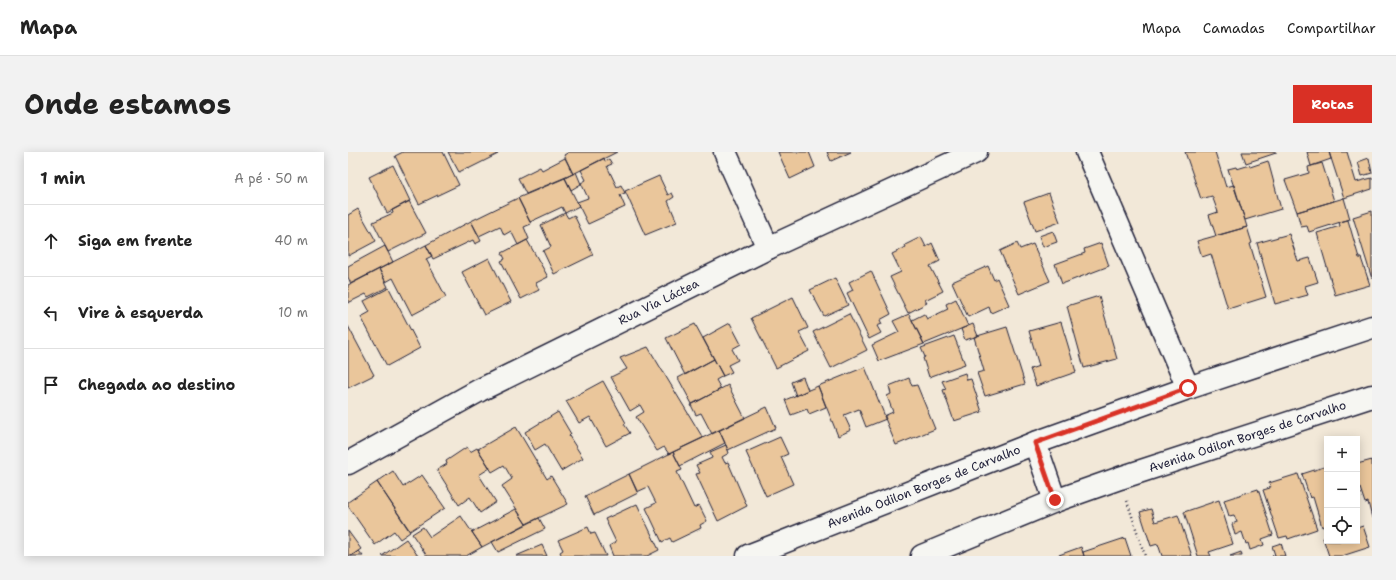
<!DOCTYPE html>
<html lang="pt">
<head>
<meta charset="utf-8">
<style>
	:root { --surface:#fff; --page:#f2f2f2; --text:#222; --muted:#767676; --line:#e0e0e0; --accent:#d93025 }
	body { margin:0; font-family:"Shantell Sans",sans-serif; background:var(--page); color:var(--text) }
	.controls { position:absolute; right:12px; bottom:12px; display:grid; overflow:hidden; border-radius:0px; box-shadow:0 2px 10px #0003 }
	.controls button { width:36px; height:36px; display:grid; place-items:center; padding:0; border:0; border-bottom:1px solid var(--line); background:var(--surface); color:var(--text); font:20px sans-serif }
	.stop { position:absolute; width:12px; height:12px; margin:-9px; border:3px solid #d93025; border-radius:50%; background:#fff }
	.stop.end { background:#d93025; border-color:#fff; box-shadow:0 1px 4px #0008 }
	.list { margin:0; padding:0; list-style:none }
	h2 { display:flex; justify-content:space-between; align-items:center; height:52px; margin:0; padding:0 16px; font-size:17px }
	h2 small { font-size:13px; font-weight:400; color:var(--muted) }
	.list li { display:grid; grid-template-columns:26px 1fr auto; gap:12px; align-items:center; box-sizing:border-box; height:72px; padding:0 16px; border-top:1px solid var(--line) }
	.list b { display:block; font-size:15px; white-space:nowrap }
	.list em { font-size:13px; font-style:normal; color:var(--muted) }
	.icon { flex:none; width:22px; height:22px; fill:none; stroke:currentColor; stroke-width:2; stroke-linecap:round; stroke-linejoin:round }
	.map { position:relative; flex:none; width:1024px; height:404px; overflow:hidden; border-radius:0px }
	header { display:flex; align-items:center; gap:24px; box-sizing:border-box; height:56px; padding:0 20px; background:var(--surface); border-bottom:1px solid var(--line) }
	header strong { font-size:19px }
	nav { display:flex; gap:22px; margin-inline-start:auto; font-size:14px }
	.intro { display:flex; align-items:center; justify-content:space-between; box-sizing:border-box; height:96px; padding:0 24px }
	h1 { margin:0; font-size:28px }
	.button { padding:10px 18px; border-radius:0px; background:var(--accent); color:#fff; font-size:14px; font-weight:700 }
	main { display:flex; gap:24px; padding:0 24px }
	aside { flex:1; background:var(--surface); border-radius:0px; box-shadow:0 2px 10px #0003 }
	.map>svg:first-child { display:block }
</style>
</head>
<body>
<header>
<strong>Mapa</strong>
<nav><a>Mapa</a><a>Camadas</a><a>Compartilhar</a></nav>
</header>
<div class="intro"><h1>Onde estamos</h1><a class="button">Rotas</a></div>
<main>
<aside>
<h2>1 min<small>A pé · 50 m</small></h2>
<ul class="list">
<li><svg class="icon" aria-label="ahead" viewBox="0 0 24 24"><path d="M12 20V5M6 11l6-6 6 6"/></svg><div><b>Siga em frente</b></div><em>40 m</em></li>
<li><svg class="icon" aria-label="left" viewBox="0 0 24 24"><path d="M17 20v-9H6M10 6l-5 5 5 5"/></svg><div><b>Vire à esquerda</b></div><em>10 m</em></li>
<li><svg class="icon" aria-label="arrive" viewBox="0 0 24 24"><path d="M6 21V4h12l-3 4 3 4H6"/></svg><div><b>Chegada ao destino</b></div></li>
</ul>
</aside>
<div class="map">
<svg width="1024" height="404" viewBox="0 0 1024 404">
	<rect width="100%" height="100%" fill="#f2e8d8"/>
	<filter id="ink" filterUnits="userSpaceOnUse"><feTurbulence type="fractalNoise" baseFrequency=".025" numOctaves="2"/><feDisplacementMap in="SourceGraphic" scale="8" xChannelSelector="R" yChannelSelector="G"/><feConvolveMatrix kernelMatrix="1 2 1 2 8 2 1 2 1" color-interpolation-filters="sRGB"/></filter>
	<g filter="url(#ink)">
		<path fill="#eac69b" stroke="#22223b" d="M55 0H95L111 33 71 52 47 4Z
			M100 0H149L150 2 120 17 119 16 111 20Z
			M221 0H269L225 22 216 3Z
			M430 0H461L467 15 442 27Z
			M479 0H503L483 9Z
			M837 0H867L878 35 886 33 899 75 868 84 861 63 870 60 864 44 853 47Z
			M894 0H928V1L898 11Z
			M959 0H981L983 7 963 14Z
			M981 0H999L1008 30 1024 26V37L996 46Z
			M217 6 225 22 178 42 170 26 192 15 194 18Z
			M256 6 257 9 261 7 264 12 259 14 269 35 273 33 277 41 272 43 277 55 240 72 229 50 240 46 233 31 238 28 233 18Z
			M1021 6 1024 21 1014 24 1010 10Z
			M920 9 933 57 897 68 880 17 888 15 889 17 902 13V15Z
			M974 11 986 49 949 60 937 28 961 21 960 15Z
			M45 13 62 49 39 61 21 25Z
			M228 20 233 32 223 38 217 26Z
			M311 24 320 43 324 41 326 45 320 49 329 70 297 83 277 39Z
			M217 26 231 54 217 61 214 55 182 70 170 46Z
			M701 41 712 70 687 79 676 50Z
			M170 46 183 72 176 75 181 87 170 93 163 79 156 83 152 74 131 84 123 69Z
			M996 46 1002 67 961 80 959 74 953 75 949 60Z
			M61 49 78 81 40 100 25 70 45 61 44 58Z
			M10 57 28 89 0 104V63Z
			M1024 59V127L1005 65Z
			M217 61 220 66 226 63 245 103 206 122 195 99 203 95 193 73Z
			M1000 68 1011 106H1013L1022 133 987 143 969 81 992 74 991 70Z
			M123 69 133 89 127 92 125 88 85 107 78 93Z
			M899 75 904 91 902 92 918 145 880 157 863 102 854 105 849 89Z
			M705 79 709 90 695 95 691 84Z
			M941 82 950 109 962 106 970 130 957 134 960 143 927 152 909 91Z
			M573 85 578 95 584 91 592 109 582 114 595 139 577 148 579 151 560 161 542 125 553 120 544 102 558 95 557 93Z
			M179 88 200 125 188 131 191 138 173 147 153 109 157 107 154 101Z
			M669 91 672 97 685 92 702 129 671 142 652 99Z
			M753 91 761 114 714 132 707 112 737 101 736 97Z
			M78 93 84 104 78 107 98 145 64 163 45 126 38 130 31 117Z
			M37 94 45 110 3 132 0 125V114Z
			M141 106 163 150 136 163 114 120Z
			M640 114 646 128 649 126 661 153 643 161 641 155 620 165 604 130Z
			M31 117 40 135 20 145 18 142 0 151V133Z
			M523 119 543 162 532 168 534 172 529 174 533 181 521 187 499 141 505 138 501 130Z
			M487 126 500 153 476 164 462 138Z
			M41 136 72 196 39 214 13 165 22 160 16 149Z
			M751 144 769 207 736 216 719 154Z
			M445 145 460 176 451 180 461 199 428 216 403 166Z
			M608 147 620 174 576 192 564 168 576 162 579 167 600 157 598 152Z
			M501 162 519 198 483 216 465 180Z
			M561 162 576 192 531 209 524 193 551 180 545 169Z
			M713 170 728 220 688 234 682 217 691 214 681 179Z
			M382 171 393 192 384 197 390 208 380 213 384 220 375 224 355 186Z
			M347 172 366 207 337 223 318 186Z
			M625 172 630 184 617 188 613 177Z
			M0 174 26 223 0 236Z
			M659 175 677 232 637 244 629 221 636 219 626 185Z
			M606 184 617 212 581 225 575 206 577 205 573 196Z
			M300 195 355 286 321 302 316 295 309 299 288 265 296 260 292 253 282 259 263 225 279 217 272 206Z
			M366 207 375 224 368 228 373 237 344 252 330 226Z
			M517 215 538 267 518 275 511 257 496 263 503 278 490 284 470 234Z
			M617 221 619 228 623 227 634 260 606 269 595 238 598 237 594 229Z
			M455 225 460 238 448 244 443 230Z
			M561 226 564 234 569 233 587 277 548 293 536 264 545 260 539 244 543 242 541 234Z
			M255 229 278 271 276 272 282 281 258 294 242 265 231 271 218 249Z
			M380 233 397 266 364 282 353 261 348 263 343 253Z
			M470 234 478 255 461 262 459 257 443 263 437 248Z
			M419 255 428 276 380 298 371 278Z
			M210 260 223 282 221 284 235 306 213 319 197 292 187 298 177 280Z
			M168 275 199 327 203 324 220 352 178 372 154 334 164 327 156 313 144 320 130 297Z
			M371 278 377 291 332 314 325 300Z
			M432 285 440 302 433 305 445 332 418 344 398 300Z
			M378 293 381 301 374 305 377 311 380 310 399 354 370 369 348 322 352 321 348 313 364 306 362 300Z
			M119 295 122 300 129 296 142 316 131 323 148 350 132 361 122 345 111 353 89 318 99 312 98 309Z
			M325 300 334 318 329 320 346 356 351 353 359 369 352 373 353 376 324 390 322 386 314 390 298 356 308 351 300 335 289 340 281 322Z
			M1024 308V366L1020 350 1017 351 1012 336 1009 337V312Z
			M979 314V373L974 375 965 345 962 346 954 322Z
			M45 319 55 335 74 323 97 356 62 379 29 330Z
			M281 322 290 341 246 363 237 344Z
			M950 322 969 377 940 387 939 384 931 386 915 338 922 336 921 331Z
			M29 330 62 380 52 387 46 379 27 393 0 354V350Z
			M910 337 925 383 914 387 916 393 902 398 900 391 898 392 894 380 887 383 884 372 889 370 886 363 881 364 876 348Z
			M871 348 885 392 861 400 863 404H850L836 360Z
			M289 352 311 398 299 404H265L261 394 268 390 257 367Z
			M168 357 178 372 134 395 124 380Z
			M803 357 807 370 830 363 844 404H814L810 392 803 394 792 360Z
			M113 364 134 395 118 404H79L64 382 75 375 82 385Z
			M191 366 197 377 150 400 144 390Z
			M1015 374 1022 395 994 404H981L975 386 979 385V389H1009V376Z
			M240 375 243 382 247 381 258 404H214L212 400 215 398 210 388Z
			M0 379 13 397 3 404H0Z
			M777 386 783 404H736L735 400Z
			M58 387 70 404H34Z
			M933 391 937 404H924L927 403 924 394Z
			M194 393 199 404H168Z
			M733 395 736 404H708Z
			M11 399 15 404H3Z
			M893 400 894 404H882Z"/>
		<g fill="none" stroke-linecap="round" stroke-linejoin="round">
			<defs>
				<g id="minor">
					<path d="M377 0 420 96"/>
					<path d="M739 0 840 236"/>
					<path id="s1" d="M0 311 132 238 420 96 628 0"/>
				</g>
				<g id="tertiary">
					<path d="M687 291 707 349"/>
					<path id="s2" d="M400 404 687 291 840 236 1024 175"/>
					<path id="s3" d="M574 404 707 349 772 326 1024 244"/>
				</g>
			</defs>
			<use href="#minor" stroke="#22223b" stroke-width="25"/>
			<use href="#tertiary" stroke="#22223b" stroke-width="25"/>
			<path stroke="#22223b" stroke-width="2.5" stroke-dasharray="1 3" stroke-linecap="butt" d="M779 349 797 404"/>
			<use href="#minor" stroke="#f6f6f2" stroke-width="22"/>
			<use href="#tertiary" stroke="#f6f6f2" stroke-width="22"/>
		</g>
	</g>
	<g fill="none" stroke-linecap="round" stroke-linejoin="round" filter="url(#ink)">
		<path stroke="#d93025" stroke-width="5" d="M707 348 687 291 840 236"/>
	</g>
	<g text-anchor="middle" dominant-baseline="central" stroke-width="4" stroke-linejoin="round" paint-order="stroke">
		<g font-size="12" fill="#22223b" stroke="#f6f6f2">
			<text stroke="none"><textPath href="#s1" startOffset="350">Rua Via Láctea</textPath></text>
			<text stroke="none"><textPath href="#s3" startOffset="347">Avenida Odilon Borges de Carvalho</textPath></text>
			<text stroke="none"><textPath href="#s2" startOffset="189">Avenida Odilon Borges de Carvalho</textPath></text>
		</g>
	</g>
</svg>
<div class="controls">
<button>+</button>
<button>−</button>
<button><svg class="icon" aria-label="locate" viewBox="0 0 24 24"><circle cx="12" cy="12" r="6"/><path d="M12 2v4M12 18v4M2 12h4M18 12h4"/></svg></button>
</div>
<div class="stop" style="left:840px;top:236px"></div>
<div class="stop end" style="left:707px;top:348px"></div>
</div>
</main>
</body>
</html>
